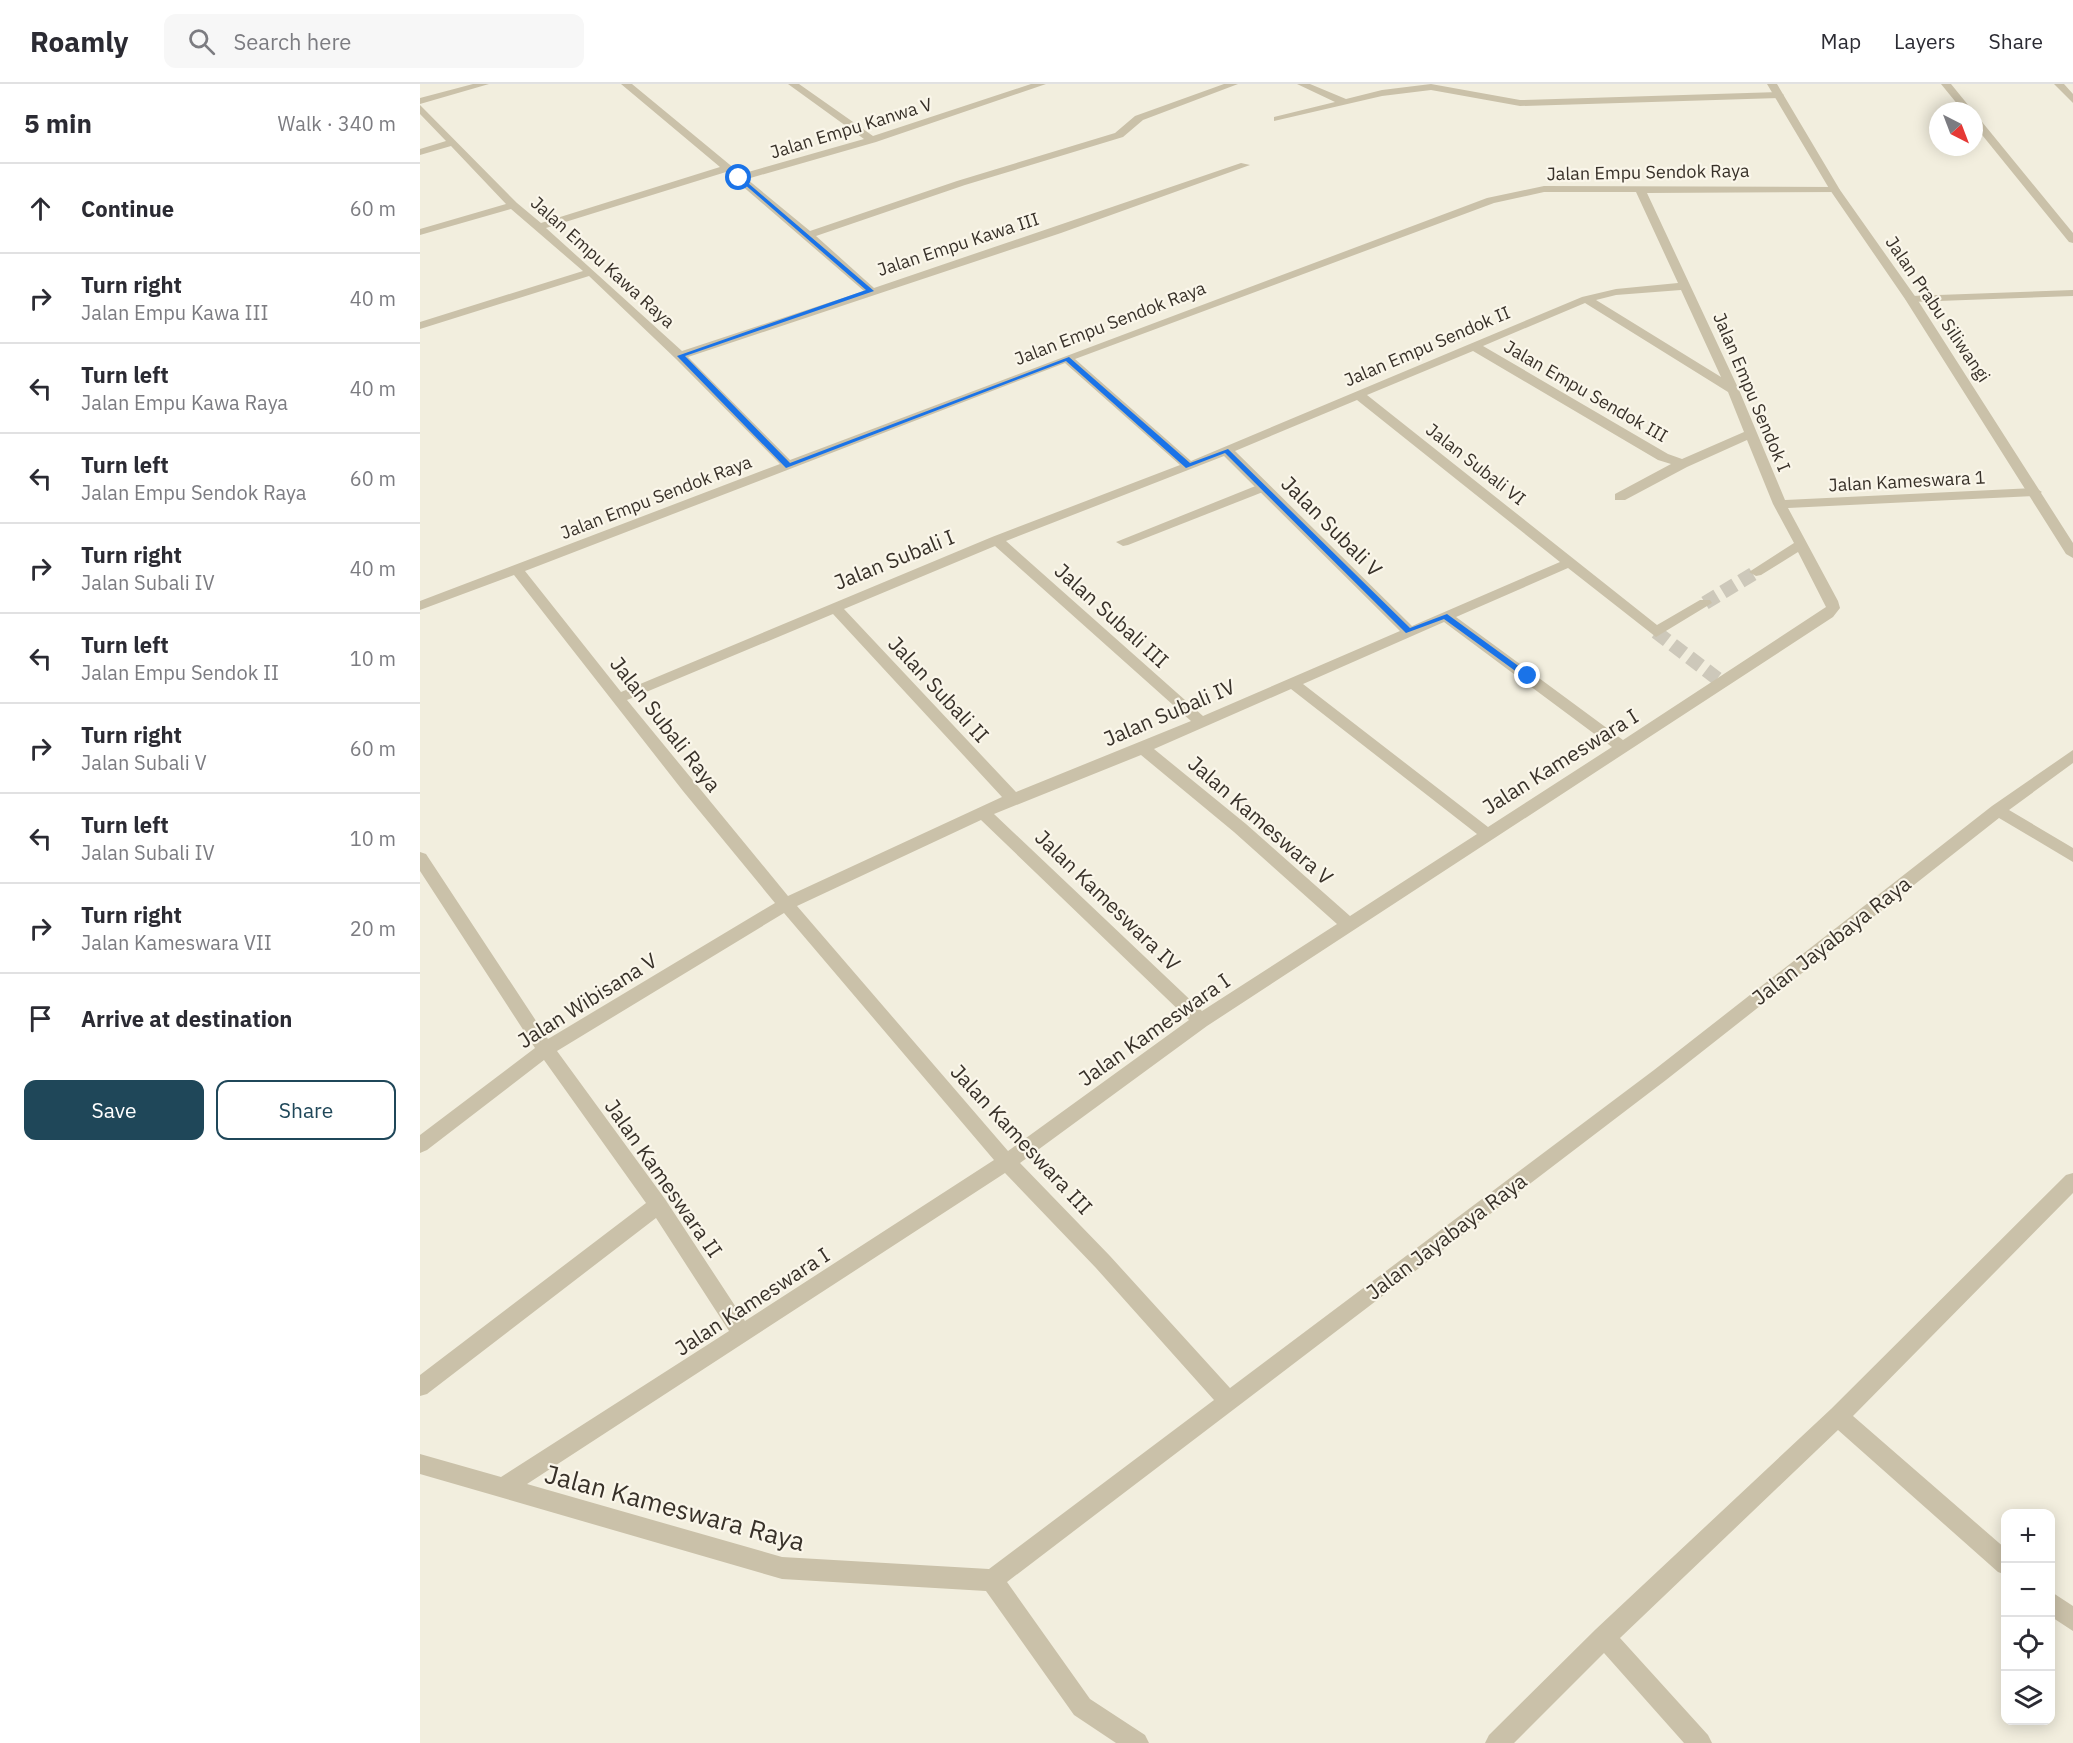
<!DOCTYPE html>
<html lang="en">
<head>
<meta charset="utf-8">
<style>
	:root { --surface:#fff; --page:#f7f7f7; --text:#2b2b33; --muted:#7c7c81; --line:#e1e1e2; --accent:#1f4759 }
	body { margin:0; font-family:"IBM Plex Sans",sans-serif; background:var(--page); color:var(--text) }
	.controls { position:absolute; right:18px; bottom:18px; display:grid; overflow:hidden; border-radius:12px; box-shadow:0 3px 15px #0003 }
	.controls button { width:54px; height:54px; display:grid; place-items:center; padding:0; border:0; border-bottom:2px solid var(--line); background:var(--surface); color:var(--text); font:30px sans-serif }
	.compass { position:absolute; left:1509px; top:18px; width:54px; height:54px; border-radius:50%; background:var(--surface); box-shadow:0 3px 15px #0003; rotate:138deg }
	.stop { position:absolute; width:18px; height:18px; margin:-14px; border:4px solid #1a73e8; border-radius:50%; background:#fff }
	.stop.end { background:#1a73e8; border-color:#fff; box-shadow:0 2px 6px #0008 }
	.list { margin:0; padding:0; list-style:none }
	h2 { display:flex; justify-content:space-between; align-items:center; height:78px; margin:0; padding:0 24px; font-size:26px }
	h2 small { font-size:20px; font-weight:400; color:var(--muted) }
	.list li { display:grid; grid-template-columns:39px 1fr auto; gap:18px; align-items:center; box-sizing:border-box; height:90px; padding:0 24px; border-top:2px solid var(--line) }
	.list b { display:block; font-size:22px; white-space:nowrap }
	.list p { margin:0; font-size:20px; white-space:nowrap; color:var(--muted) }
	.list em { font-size:20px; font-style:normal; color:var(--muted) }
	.actions { display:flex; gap:12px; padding:18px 24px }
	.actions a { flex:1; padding:14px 0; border:2px solid var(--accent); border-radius:12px; text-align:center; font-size:21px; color:var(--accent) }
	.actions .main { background:var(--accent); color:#fff }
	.icon { flex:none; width:33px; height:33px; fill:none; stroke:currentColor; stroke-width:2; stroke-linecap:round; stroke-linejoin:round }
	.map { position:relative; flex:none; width:1653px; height:1659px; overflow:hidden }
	header { display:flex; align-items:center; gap:36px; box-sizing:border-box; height:84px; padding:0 30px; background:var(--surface); border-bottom:2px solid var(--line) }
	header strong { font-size:28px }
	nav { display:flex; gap:33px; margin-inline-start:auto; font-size:21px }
	.search { width:420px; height:54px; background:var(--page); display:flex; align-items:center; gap:15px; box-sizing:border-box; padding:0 21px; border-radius:12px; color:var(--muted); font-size:22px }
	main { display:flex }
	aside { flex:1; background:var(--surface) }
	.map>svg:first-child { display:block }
</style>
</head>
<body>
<header>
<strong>Roamly</strong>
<div class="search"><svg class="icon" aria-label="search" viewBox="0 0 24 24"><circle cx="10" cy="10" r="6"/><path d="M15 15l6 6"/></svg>Search here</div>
<nav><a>Map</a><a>Layers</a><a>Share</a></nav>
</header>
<main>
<aside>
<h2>5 min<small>Walk · 340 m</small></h2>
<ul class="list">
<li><svg class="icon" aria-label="ahead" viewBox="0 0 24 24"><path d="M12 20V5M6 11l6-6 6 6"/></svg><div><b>Continue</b></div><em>60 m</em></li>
<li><svg class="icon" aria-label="right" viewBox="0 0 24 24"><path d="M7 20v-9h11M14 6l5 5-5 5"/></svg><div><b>Turn right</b><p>Jalan Empu Kawa III</p></div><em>40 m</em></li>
<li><svg class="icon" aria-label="left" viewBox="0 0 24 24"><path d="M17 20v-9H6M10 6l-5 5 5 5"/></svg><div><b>Turn left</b><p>Jalan Empu Kawa Raya</p></div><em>40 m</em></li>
<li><svg class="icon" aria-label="left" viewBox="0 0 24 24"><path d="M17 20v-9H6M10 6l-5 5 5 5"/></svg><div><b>Turn left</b><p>Jalan Empu Sendok Raya</p></div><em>60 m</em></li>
<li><svg class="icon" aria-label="right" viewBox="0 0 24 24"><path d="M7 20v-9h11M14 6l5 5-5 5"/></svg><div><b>Turn right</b><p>Jalan Subali IV</p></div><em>40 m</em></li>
<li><svg class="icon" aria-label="left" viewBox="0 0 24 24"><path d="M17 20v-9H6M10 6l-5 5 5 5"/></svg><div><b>Turn left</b><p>Jalan Empu Sendok II</p></div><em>10 m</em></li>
<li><svg class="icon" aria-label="right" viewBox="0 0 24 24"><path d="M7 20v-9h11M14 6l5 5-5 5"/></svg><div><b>Turn right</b><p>Jalan Subali V</p></div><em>60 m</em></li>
<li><svg class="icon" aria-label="left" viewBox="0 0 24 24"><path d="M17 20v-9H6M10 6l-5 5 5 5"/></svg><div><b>Turn left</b><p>Jalan Subali IV</p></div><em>10 m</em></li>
<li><svg class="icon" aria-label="right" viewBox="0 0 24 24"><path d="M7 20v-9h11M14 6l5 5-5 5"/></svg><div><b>Turn right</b><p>Jalan Kameswara VII</p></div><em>20 m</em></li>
<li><svg class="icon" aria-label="arrive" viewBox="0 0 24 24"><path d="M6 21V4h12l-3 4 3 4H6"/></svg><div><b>Arrive at destination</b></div></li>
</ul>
<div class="actions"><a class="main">Save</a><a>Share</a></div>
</aside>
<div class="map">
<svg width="1653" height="1659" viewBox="0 0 1653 1659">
	<rect width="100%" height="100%" fill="#f2eede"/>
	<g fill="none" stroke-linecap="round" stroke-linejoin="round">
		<path stroke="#cdc8ba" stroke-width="14" stroke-dasharray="14 7" stroke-linecap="butt" d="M1285 519 1336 488
			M1236 548 1303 599"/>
		<path fill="#cac1a9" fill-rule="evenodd" d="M843 399 848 400V406L708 461 703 462 696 458Z"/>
		<path fill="#cac1a9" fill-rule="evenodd" d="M53 0H69L0 20V14Z
			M201 0H212L321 90 444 55 368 0H379L453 52 611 0H626L456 58 327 95 390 147 537 97 695 49 715 32 804 0H818L723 36 703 53 545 101 396 152 454 204 821 79 830 81 641 149 268 273 370 376 1067 114 1124 102 1415 103 1420 106 1419 108 1227 109 1319 306 1365 416 1615 404 1622 408 1615 412 1368 424 1418 517 1420 524 1413 533 787 942 600 1079 690 1172 810 1304 1234 986 1572 722 1653 666V679L1589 726 1653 764V778L1579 734 1246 996 587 1498 670 1615 725 1651 729 1659H696L654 1631 566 1507 362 1495 0 1390V1370L81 1393 309 1247 236 1134 7 1310 0 1312V1291L226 1119 124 976 7 1066 0 1069V1051L115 964 0 787V768L6 770 128 955 355 819 263 707 94 491 0 526V517L360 380 256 275 169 192 0 245V238L163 187 91 125 0 151V145L86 120 31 62 0 71V65L26 57 0 30V21L97 119 121 139 300 83ZM306 88 444 207 262 267 126 144ZM1124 108H1216L1258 199 1196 205 1162 213 771 377 655 275 1074 119ZM1261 206 1301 293 1176 216 1196 211ZM1165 219 1308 308 1324 348 1262 375 1248 370 1063 262ZM1053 267 1238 376 1251 380 1195 410V416H1205L1267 383 1327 356 1353 420 1374 459 1329 488 1336 492 1341 491 1378 468 1406 523 1203 656 1036 533 1148 484 1236 553 1292 519 1290 516H1280L1237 541 947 311ZM645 279 760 381 572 453 201 608 105 487ZM937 316 1140 478 992 542 815 367ZM804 372 980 547 783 632 586 457ZM575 462 771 637 596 708 424 525ZM413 530 582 713 368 812 207 616ZM1024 538 1192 663 1068 743 883 600ZM871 605 1057 750 930 832 826 740 734 665ZM721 671 814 748 917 840 782 927 574 730ZM561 736 769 936 588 1067 377 822ZM364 829 574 1076 325 1237 245 1115 137 967ZM585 1089 676 1184 794 1316 569 1485 362 1473 107 1400Z
			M877 0H890L926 15 962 6 1011 0 1100 16 1359 8 1364 11 1359 14 1100 22 1011 6 962 12 854 37V33L915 18Z
			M1521 0H1531L1553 27H1543Z
			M1634 0H1644L1653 10V19Z
			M1554 32 1558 33 1653 149V159L1649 158 1554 41Z
			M1653 206V212L1491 218 1485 215 1491 212Z
			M1653 1089V1109L1433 1332 1586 1465V1491L1578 1488 1418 1346 1200 1554 1288 1651 1292 1659H1264L1184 1569 1094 1659H1065L1069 1651 1176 1545 1411 1325 1646 1091Z
			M1630 1507 1653 1522V1547L1630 1532Z"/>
		<path fill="#cac1a9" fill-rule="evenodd" d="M1347 0H1357L1420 106 1497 215 1653 459V474L1646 470 1485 215 1410 106Z"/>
	</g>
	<path fill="#1a73e8" d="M316 93H321L454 207 265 272 370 379 649 273 770 379 808 365 990 544 1027 530 1112 592 1105 594 1024 535 986 549 805 369 766 384 646 277 366 384 257 272 446 206Z"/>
	<g text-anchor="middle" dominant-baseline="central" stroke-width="4.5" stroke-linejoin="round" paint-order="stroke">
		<g font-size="18" fill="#383129" stroke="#faf6ea">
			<text transform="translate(431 44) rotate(-17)">Jalan Empu Kanwa V</text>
			<text transform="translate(1228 88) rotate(-1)">Jalan Empu Sendok Raya</text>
			<text transform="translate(538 160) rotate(-18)">Jalan Empu Kawa III</text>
			<text transform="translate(183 178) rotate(42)">Jalan Empu Kawa Raya</text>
			<text transform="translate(1518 225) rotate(56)">Jalan Prabu Siliwangi</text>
			<text transform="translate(690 239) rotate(-21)">Jalan Empu Sendok Raya</text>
			<text transform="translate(1007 262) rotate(-23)">Jalan Empu Sendok II</text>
			<text transform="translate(1166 307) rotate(30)">Jalan Empu Sendok III</text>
			<text transform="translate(1332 308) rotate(67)">Jalan Empu Sendok I</text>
			<text transform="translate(1056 380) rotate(38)">Jalan Subali VI</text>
			<text transform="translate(1487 397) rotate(-3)">Jalan Kameswara 1</text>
			<text transform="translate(236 413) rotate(-21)">Jalan Empu Sendok Raya</text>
		</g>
		<g font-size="21" fill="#383129" stroke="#faf6ea">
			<text transform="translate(912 442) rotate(45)">Jalan Subali V</text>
			<text transform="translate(474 475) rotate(-22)">Jalan Subali I</text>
			<text transform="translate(692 531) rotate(42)">Jalan Subali III</text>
			<text transform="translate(519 605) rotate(47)">Jalan Subali II</text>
			<text transform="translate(749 628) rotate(-23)">Jalan Subali IV</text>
			<text transform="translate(246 640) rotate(52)">Jalan Subali Raya</text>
			<text transform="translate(1140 677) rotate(-32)">Jalan Kameswara I</text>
			<text transform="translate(841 736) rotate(41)">Jalan Kameswara V</text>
			<text transform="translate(688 816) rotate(44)">Jalan Kameswara IV</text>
			<text transform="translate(1411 856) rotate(-38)">Jalan Jayabaya Raya</text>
			<text transform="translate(167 916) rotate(-32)">Jalan Wibisana V</text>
			<text transform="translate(734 945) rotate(-35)">Jalan Kameswara I</text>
			<text transform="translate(602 1055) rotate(47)">Jalan Kameswara III</text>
			<text transform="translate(244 1094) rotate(55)">Jalan Kameswara II</text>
			<text transform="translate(1026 1152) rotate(-37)">Jalan Jayabaya Raya</text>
			<text transform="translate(332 1217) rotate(-33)">Jalan Kameswara I</text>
		</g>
		<g font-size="26" fill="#383129" stroke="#faf6ea">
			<text transform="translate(255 1423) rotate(15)">Jalan Kameswara Raya</text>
		</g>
	</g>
</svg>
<div class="controls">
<button>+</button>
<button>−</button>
<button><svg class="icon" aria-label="locate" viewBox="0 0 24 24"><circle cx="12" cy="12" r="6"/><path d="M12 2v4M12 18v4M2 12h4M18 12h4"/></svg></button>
<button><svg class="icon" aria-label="layers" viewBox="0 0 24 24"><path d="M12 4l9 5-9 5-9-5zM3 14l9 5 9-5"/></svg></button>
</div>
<svg class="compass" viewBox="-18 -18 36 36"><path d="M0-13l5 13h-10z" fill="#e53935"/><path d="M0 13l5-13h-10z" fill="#7c7c81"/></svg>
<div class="stop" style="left:319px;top:94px"></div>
<div class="stop end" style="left:1108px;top:592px"></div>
</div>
</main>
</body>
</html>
